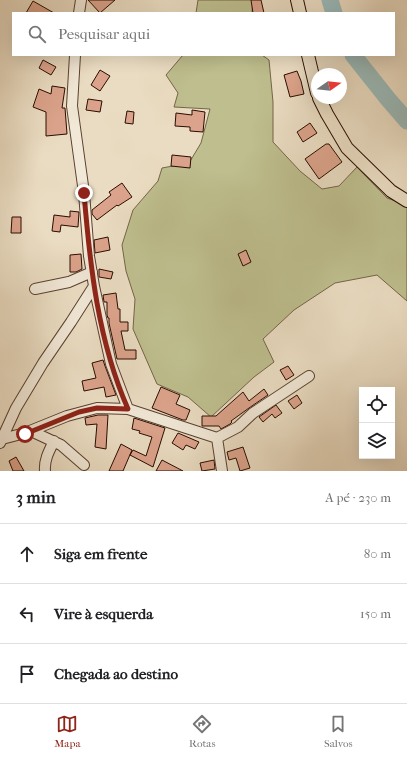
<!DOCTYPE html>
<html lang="pt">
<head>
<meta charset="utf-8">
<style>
	:root { --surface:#fff; --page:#f2f2f2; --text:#202124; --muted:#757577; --line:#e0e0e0; --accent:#8f2418 }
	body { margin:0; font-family:"IM FELL French Canon",serif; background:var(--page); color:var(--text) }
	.controls { position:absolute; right:12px; bottom:12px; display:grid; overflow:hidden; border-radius:0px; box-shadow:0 4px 16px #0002 }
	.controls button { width:36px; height:36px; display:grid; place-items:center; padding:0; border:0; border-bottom:1px solid var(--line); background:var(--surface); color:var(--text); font:20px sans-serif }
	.compass { position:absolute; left:311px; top:68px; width:36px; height:36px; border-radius:50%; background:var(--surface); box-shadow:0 4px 16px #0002; rotate:76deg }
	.stop { position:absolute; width:12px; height:12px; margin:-9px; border:3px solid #8f2418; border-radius:50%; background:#fff }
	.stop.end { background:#8f2418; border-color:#fff; box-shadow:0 1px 4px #0008 }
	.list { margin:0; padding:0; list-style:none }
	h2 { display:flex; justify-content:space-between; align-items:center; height:52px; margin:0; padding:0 16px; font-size:17px }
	h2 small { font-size:13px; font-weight:400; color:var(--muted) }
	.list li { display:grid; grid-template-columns:26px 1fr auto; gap:12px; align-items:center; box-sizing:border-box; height:60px; padding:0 16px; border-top:1px solid var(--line) }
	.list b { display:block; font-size:15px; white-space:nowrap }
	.list em { font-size:13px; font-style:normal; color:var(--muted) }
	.icon { flex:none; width:22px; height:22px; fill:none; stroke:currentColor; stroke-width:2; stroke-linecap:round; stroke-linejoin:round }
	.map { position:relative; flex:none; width:407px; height:471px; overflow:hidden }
	.search { position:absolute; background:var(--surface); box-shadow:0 4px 16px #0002; left:12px; right:12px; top:12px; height:44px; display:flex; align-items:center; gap:10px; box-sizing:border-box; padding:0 14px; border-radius:0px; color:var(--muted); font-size:15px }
	.sheet { height:232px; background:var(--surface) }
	nav { display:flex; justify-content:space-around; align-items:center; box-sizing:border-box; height:56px; border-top:1px solid var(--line); background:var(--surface); font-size:11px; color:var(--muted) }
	nav a { display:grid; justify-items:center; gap:2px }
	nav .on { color:var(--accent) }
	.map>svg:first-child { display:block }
</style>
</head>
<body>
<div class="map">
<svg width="407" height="471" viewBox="0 0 407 471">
	<rect width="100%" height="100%" fill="#eadcc2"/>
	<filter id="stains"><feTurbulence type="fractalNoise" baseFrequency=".005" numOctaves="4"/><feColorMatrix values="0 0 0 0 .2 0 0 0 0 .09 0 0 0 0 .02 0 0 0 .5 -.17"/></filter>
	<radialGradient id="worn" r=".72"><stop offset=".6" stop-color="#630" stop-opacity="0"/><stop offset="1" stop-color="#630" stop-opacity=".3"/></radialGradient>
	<path fill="#bebe8e" stroke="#746547" d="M198 0H253L252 13H196Z
		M183 55H262L269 60 273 102V142L300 171 322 189 339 186 357 167 387 198 407 205V301L377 275 335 283 294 310 263 339 274 362 254 377 211 417 188 397 157 384 133 329 135 299 126 271 122 245 133 210 158 181 162 168 189 163 201 143 210 109 174 107 178 93 166 75Z"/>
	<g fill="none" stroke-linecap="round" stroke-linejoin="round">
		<path stroke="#9ababa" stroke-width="17" d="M330 0 334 13
			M353 55 388 99 407 121"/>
	</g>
	<path fill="#dba38b" stroke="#2a0c00" d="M88 0H115L100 13Z
		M251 0H261L264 13H253Z
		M33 1 54 13H26Z
		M43 60 56 67 51 75 39 68Z
		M100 70 110 76 100 91 91 85Z
		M297 71 301 81 304 94 290 97 284 75Z
		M52 86 65 88 62 108H65L67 134 46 136V112L33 107 39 89 51 94Z
		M88 99 102 101 100 112 86 110Z
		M192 110 205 112 203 132 190 131V127L175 126 176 113 192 115Z
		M127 111 134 112 133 124 125 123Z
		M310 123 317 133 303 142 297 132Z
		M326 144H329L342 162 319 179 305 159Z
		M172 155 191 157 190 168 171 166Z
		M122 183 132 197 118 206 117 205 97 220 92 214V210L111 195 109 192Z
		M70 211 79 212 78 227 61 225 60 232 52 231 54 215 70 217Z
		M12 217H21V233H11Z
		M108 237 110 250 95 253 94 240Z
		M246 250 251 262 243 266 238 254Z
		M81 254 82 269 76 272H70V255Z
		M99 269 113 272 111 279 99 277Z
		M116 293 118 309H120V322H128V331H121L125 350H136V359H117L109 323V318H108L107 315V302H104L103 295Z
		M103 360 105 366 116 395 106 397 104 387 84 391 82 381 96 378 92 363Z
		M288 366 294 375 286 380 280 370Z
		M161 387 180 395 176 404 190 410 186 420H183L152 408Z
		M264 389 268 395 249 408 231 421 232 422 230 424 221 429 219 426H202V416H216L243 392 249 401Z
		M297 395 302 403 294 409 288 401Z
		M276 405 282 413 275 418 272 414 263 422 259 417Z
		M98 415H108L106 449 95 447 97 424 86 425 85 418Z
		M134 418 165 428 153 467 130 455 133 450 146 456 152 437 139 433 140 431 132 429Z
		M178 433 199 442 195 449 186 445 183 450 172 443Z
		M121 444 132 450 123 471H109Z
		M243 447 250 468 240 471 236 458 229 460 227 452Z
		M16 457 24 471H13L9 461Z
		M162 460 183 471H156Z
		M214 460 215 469 202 471 200 463Z"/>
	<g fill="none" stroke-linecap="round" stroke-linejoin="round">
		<defs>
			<path id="minor" d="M79 13 81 0
				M94 286 111 364 128 409
				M35 289 69 282 92 272
				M31 431 61 445 84 465
				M217 438 222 471
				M2 439 25 433 67 416 97 408 128 409 217 438 238 427 253 413 309 376
				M0 443 16 408 43 363 71 322 94 286 89 256 84 193 72 106 75 55
				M45 471C44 460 49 451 54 441"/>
			<path id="major" d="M297 0 300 13
				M308 55 317 93
				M319 98 327 114 347 148 391 191 407 201"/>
		</defs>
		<use href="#minor" stroke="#5a4030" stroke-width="12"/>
		<use href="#major" stroke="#2a0c00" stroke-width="14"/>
		<use href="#minor" stroke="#f1e8d7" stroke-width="10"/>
		<use href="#major" stroke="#eadcc2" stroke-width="12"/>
	</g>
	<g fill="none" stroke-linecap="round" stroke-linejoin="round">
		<path stroke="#8f2418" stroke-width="5" d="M25 434 79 412 97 408 128 409C98 341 90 266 84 193"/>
	</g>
	<rect width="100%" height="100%" filter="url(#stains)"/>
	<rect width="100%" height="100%" fill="url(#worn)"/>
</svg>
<div class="controls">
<button><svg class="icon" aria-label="locate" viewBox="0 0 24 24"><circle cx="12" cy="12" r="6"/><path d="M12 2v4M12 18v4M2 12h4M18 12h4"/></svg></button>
<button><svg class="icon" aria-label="layers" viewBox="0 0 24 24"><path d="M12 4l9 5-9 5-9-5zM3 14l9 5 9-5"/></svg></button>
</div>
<svg class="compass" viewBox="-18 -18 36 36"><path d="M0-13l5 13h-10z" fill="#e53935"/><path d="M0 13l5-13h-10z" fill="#757577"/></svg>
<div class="stop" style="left:25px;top:434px"></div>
<div class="stop end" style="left:84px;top:193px"></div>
<div class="search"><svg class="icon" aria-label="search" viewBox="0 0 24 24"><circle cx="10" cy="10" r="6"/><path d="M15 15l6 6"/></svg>Pesquisar aqui</div>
</div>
<section class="sheet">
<h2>3 min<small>A pé · 230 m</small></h2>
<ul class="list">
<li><svg class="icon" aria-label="ahead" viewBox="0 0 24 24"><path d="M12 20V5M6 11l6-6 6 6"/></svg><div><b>Siga em frente</b></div><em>80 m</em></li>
<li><svg class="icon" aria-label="left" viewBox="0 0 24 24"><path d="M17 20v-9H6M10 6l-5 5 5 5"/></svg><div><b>Vire à esquerda</b></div><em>150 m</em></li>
<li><svg class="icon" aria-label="arrive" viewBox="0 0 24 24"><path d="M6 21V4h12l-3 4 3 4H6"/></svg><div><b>Chegada ao destino</b></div></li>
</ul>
</section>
<nav>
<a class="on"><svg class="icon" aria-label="map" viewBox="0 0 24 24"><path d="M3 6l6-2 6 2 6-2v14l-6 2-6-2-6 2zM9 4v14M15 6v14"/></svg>Mapa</a>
<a><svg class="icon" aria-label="directions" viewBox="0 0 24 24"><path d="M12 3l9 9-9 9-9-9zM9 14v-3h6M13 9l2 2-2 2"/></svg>Rotas</a>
<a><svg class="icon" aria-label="saved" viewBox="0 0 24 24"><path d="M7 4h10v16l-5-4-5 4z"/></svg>Salvos</a>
</nav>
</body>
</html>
